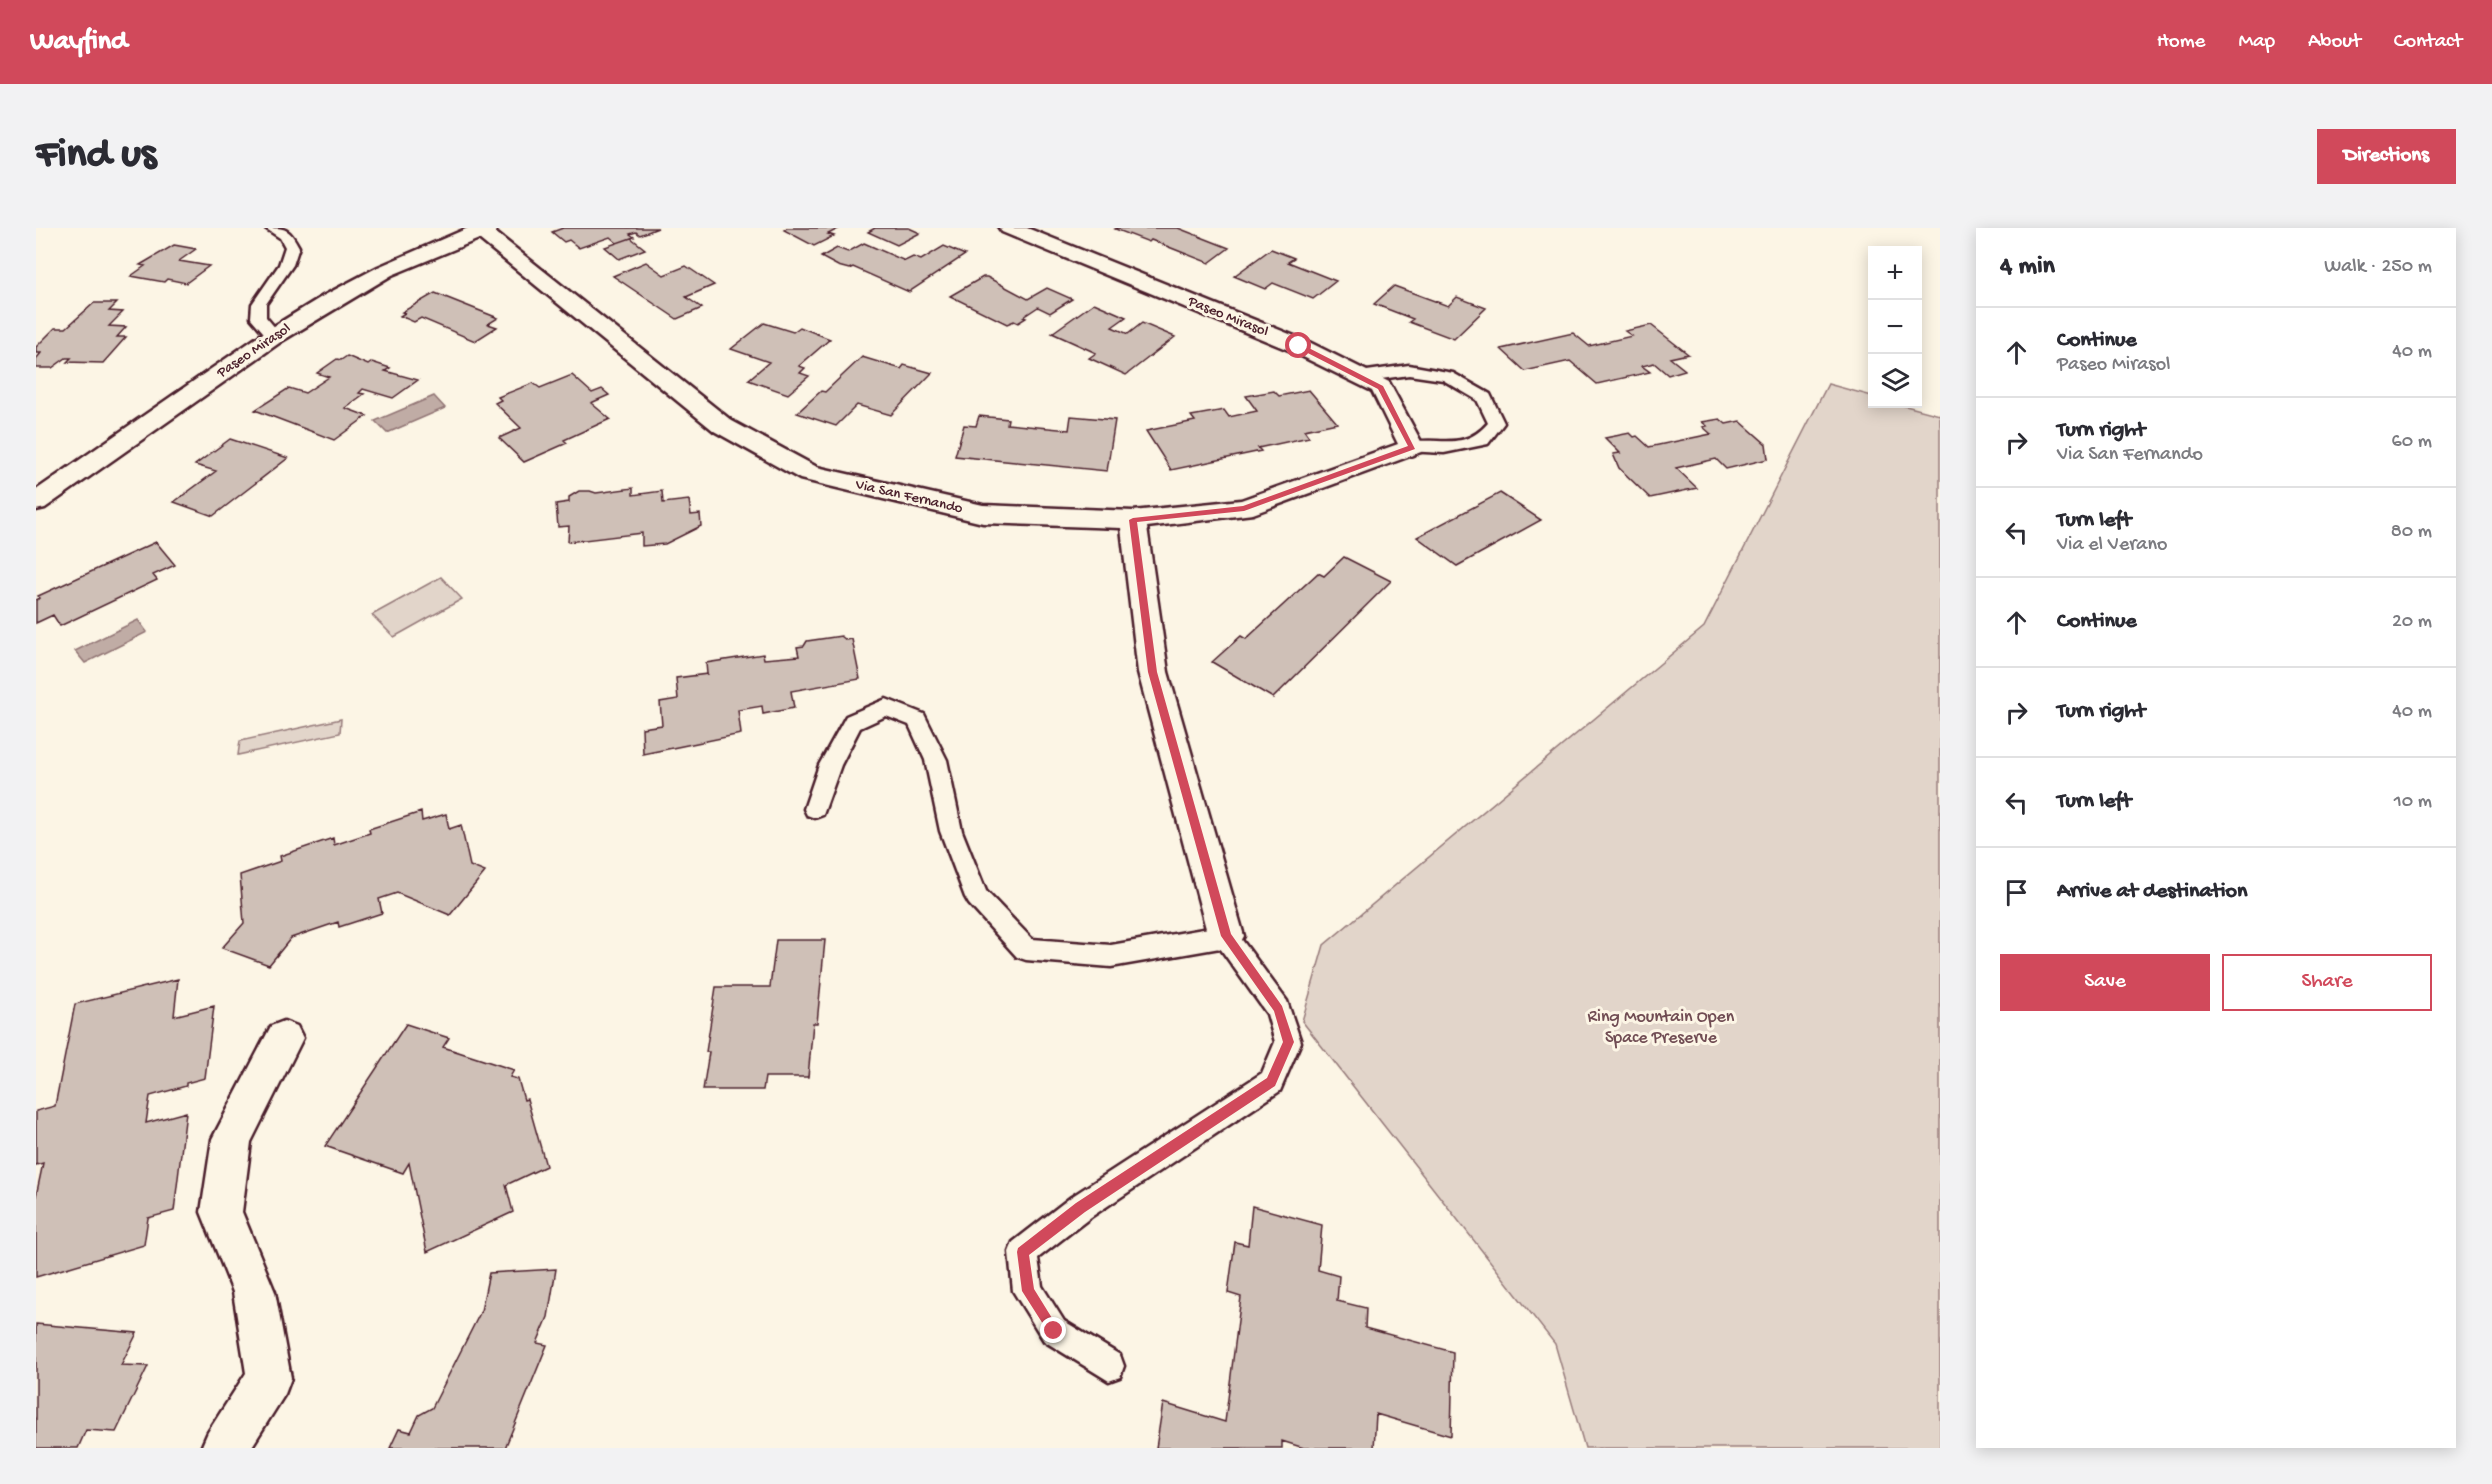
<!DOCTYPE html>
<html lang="en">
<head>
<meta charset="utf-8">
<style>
	:root { --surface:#fff; --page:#f2f2f3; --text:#2b2b33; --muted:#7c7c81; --line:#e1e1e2; --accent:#d1495b }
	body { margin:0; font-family:"Gochi Hand",sans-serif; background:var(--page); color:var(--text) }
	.controls { position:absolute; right:18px; top:18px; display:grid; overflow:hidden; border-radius:0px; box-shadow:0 3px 15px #0003 }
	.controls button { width:54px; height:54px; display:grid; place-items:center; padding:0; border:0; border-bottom:2px solid var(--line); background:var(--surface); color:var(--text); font:30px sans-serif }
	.stop { position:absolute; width:18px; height:18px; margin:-14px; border:4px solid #d1495b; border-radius:50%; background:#fff }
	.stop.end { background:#d1495b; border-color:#fff; box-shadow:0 2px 6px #0008 }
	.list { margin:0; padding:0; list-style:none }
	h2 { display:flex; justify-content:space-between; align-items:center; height:78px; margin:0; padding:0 24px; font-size:26px }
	h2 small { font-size:20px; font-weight:400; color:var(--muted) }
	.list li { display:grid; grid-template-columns:39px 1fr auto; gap:18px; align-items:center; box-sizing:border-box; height:90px; padding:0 24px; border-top:2px solid var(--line) }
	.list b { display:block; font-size:22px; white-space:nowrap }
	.list p { margin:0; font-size:20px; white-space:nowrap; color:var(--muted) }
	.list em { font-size:20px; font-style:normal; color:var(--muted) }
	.actions { display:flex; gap:12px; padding:18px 24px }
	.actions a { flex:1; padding:14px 0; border:2px solid var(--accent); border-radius:0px; text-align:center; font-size:21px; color:var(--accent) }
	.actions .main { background:var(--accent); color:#fff }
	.icon { flex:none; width:33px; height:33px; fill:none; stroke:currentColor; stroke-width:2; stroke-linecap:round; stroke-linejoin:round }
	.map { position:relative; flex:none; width:1904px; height:1220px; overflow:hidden; border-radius:0px }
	header { display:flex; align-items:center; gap:36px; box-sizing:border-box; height:84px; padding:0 30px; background:var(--accent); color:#fff }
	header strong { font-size:28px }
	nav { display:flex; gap:33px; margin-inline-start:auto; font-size:21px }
	.intro { display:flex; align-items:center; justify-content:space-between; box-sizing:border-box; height:144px; padding:0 36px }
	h1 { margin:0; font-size:42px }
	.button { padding:15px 27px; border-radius:0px; background:var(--accent); color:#fff; font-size:21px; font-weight:700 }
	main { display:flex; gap:36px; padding:0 36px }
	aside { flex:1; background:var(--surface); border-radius:0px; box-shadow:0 3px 15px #0003 }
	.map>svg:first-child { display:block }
</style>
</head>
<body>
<header>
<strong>Wayfind</strong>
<nav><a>Home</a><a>Map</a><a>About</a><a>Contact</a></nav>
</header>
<div class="intro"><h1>Find us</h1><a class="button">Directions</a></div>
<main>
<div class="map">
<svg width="1904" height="1220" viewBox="0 0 1904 1220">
	<rect width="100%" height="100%" fill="#fcf5e5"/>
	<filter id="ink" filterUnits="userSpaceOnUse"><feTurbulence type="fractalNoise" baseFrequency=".0167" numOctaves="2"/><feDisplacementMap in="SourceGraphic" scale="12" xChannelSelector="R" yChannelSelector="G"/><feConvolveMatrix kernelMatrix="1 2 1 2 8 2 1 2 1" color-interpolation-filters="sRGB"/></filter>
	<g filter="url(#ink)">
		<path fill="#e2d5ca" stroke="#967a7a" stroke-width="1.5" d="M1792 156 1836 168V176H1862L1904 187V1220H1549L1519 1116 1266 793 1288 717 1668 399Z
			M405 349 426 371 358 409 336 387Z
			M305 491 304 505 202 527 204 513Z"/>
		<path fill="#c0aca5" stroke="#917474" stroke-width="1.5" d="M398 168 409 180 351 205 339 193Z
			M102 392 111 404 49 435 39 423Z"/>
		<path fill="#cfc0b7" stroke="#4a1f2b" stroke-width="1.5" d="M527 0H622L604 7 600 4 594 6 598 9 581 15 574 9 543 20 533 12 528 14 516 4Z
			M751 0H804L792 6 798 8 778 18 748 2Z
			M839 0H873L884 5 861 17 832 4Z
			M1081 0H1142L1193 20 1173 35 1115 12 1113 14 1079 1Z
			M595 10 609 21 583 31 569 19Z
			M828 15 869 33 877 29 885 32 908 18 929 27 873 64 817 39 813 41 802 38 785 29 801 20 812 24Z
			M138 17 160 21 143 33 173 38 150 55 131 51 128 54 95 48 109 38 104 37Z
			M1235 21 1258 30 1252 34 1300 53 1277 71 1237 55 1229 61 1198 48Z
			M610 34 628 47 650 38 678 57 650 69 666 80 641 91 577 48Z
			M947 49H951L992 71 1011 60 1036 71 1014 85 1002 79 987 89 990 90 982 95 978 93 971 96 914 68Z
			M1358 58 1412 78 1421 69 1450 80 1418 111 1373 94 1377 91 1338 76Z
			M399 65 462 90 452 96 461 99 439 113 385 90 378 94 364 88 369 85 366 84Z
			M58 75H81L73 83 87 84 73 98 90 99 81 109H90L67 135 31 134 35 130H30L16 140H0V131L5 125H0V119L19 100H30Z
			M1058 75 1090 89 1076 99 1092 106 1106 95 1139 109 1090 147 1053 130 1060 125 1016 105Z
			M728 95 757 104 764 99 794 111 763 138 769 140 764 145 773 148 752 166 712 152 733 134 695 121Z
			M1615 97 1652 126 1634 130 1649 142 1632 147 1618 135 1606 138 1614 144 1561 156 1534 133 1489 143 1465 121 1537 105 1553 118 1596 108 1589 103Z
			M311 128 332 137 336 134 354 140 349 143 382 152 357 170 327 161 323 165 328 166 309 180 331 188 298 212 219 182 253 160 269 165 293 149 281 145 301 131 305 132Z
			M826 129 865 141 868 137 896 145 855 187 821 177 800 198 761 185 785 163 789 164Z
			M536 147 556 165 566 161 573 167 555 175 574 191 528 212 531 215 488 234 463 210 485 200 459 175 465 172 462 169 497 155 504 160Z
			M1273 162 1301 195 1268 202 1273 209 1222 220 1225 223 1135 242 1110 203 1159 193 1155 188 1188 182 1193 189 1221 183 1210 168 1238 163 1243 168Z
			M943 188 972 191 971 196 1033 202 1035 188 1079 192 1071 243 919 228 928 197 940 198Z
			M1684 191 1690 196 1704 193 1730 216 1732 231 1690 241 1680 231 1640 240 1661 260 1614 270 1583 240 1577 226 1584 225 1569 210 1594 205 1598 209 1601 208 1613 219 1675 206 1667 199 1671 198 1666 194Z
			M194 211 252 230 177 288 138 274 180 243 159 237Z
			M597 260V267L626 263 627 275 653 272 655 287 664 286 665 298 629 316 606 318V305L532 314 533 298 522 299 520 276 533 274V269L543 263H554L560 265Z
			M1464 265 1505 292 1421 338 1381 309Z
			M120 314 139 337 117 347 121 352 24 398 17 387 0 395V372L4 370 2 368Z
			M1308 329 1355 353 1237 470 1176 434 1205 408 1210 411 1282 345 1288 348Z
			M805 408 810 412 816 411 824 451 755 463 758 480 727 486 726 478 702 482 705 506 607 526 606 500 626 497 624 474 642 471 640 450 671 446 670 435 727 426 728 431 763 428 761 419 768 418 771 413Z
			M385 584 386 593 410 586 413 601 425 597 434 638 449 644 414 687 361 665 343 671 346 685 303 699 302 694 255 710 233 737 186 720 208 695 204 647 245 633 244 628 297 610 298 617 334 605 333 601Z
			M740 712H789L781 795H777L772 849H729L727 862H667L673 824H670L680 759H734Z
			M142 751 138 788 178 778 169 850 150 855V858L114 868 110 895 150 884 138 983 112 990 108 1017 0 1049V968L7 935 0 937V883L19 878 39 776Z
			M370 796 413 810 407 819 478 842 474 849 482 851 488 872 491 871 510 938 470 957 477 984 391 1024 373 935 367 945 289 918Z
			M1216 978 1286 997 1282 1042 1303 1048 1301 1073 1330 1080 1329 1100 1417 1124 1415 1208 1340 1186 1338 1220H1268L1246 1213V1220H1120L1127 1175 1189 1194 1205 1069 1192 1065 1199 1014 1212 1017Z
			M520 1041 512 1089 501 1115 511 1117 469 1220H354L363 1201 375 1204 383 1187 396 1180 445 1083 453 1045Z
			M0 1096 101 1105 85 1137 112 1138 80 1204 50 1202 42 1220H0Z"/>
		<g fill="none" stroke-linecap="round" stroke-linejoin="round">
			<defs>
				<path id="lane" d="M229 0C250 0 253 0 263 19L257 37 230 76V89L246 108 238 113 233 111 215 90 216 76 243 37 249 19 244 10Z
					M1373 137 1417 145 1454 166 1468 195 1452 216 1408 225 1370 223 1368 219 1370 215C1402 207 1426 225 1452 195L1441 172 1407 152 1373 147 1324 154 1316 149 1324 144Z
					M850 471 888 486 911 532 926 603 950 663 996 711 1075 717 1190 697 1198 701 1251 773 1265 814 1244 863 1055 989 1002 1030 1006 1058 1028 1093 1084 1127 1088 1138 1084 1149 1073 1153 1008 1113 977 1063 973 1024 977 1014 1035 969 1226 845 1239 814 1231 786 1184 720 1075 739 990 732 981 729 933 676 929 669 904 603 889 532 873 497 850 488 824 500 805 537 787 587 779 590 771 587 768 581 783 537 810 488Z"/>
				<path id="street" d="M432 0H462L459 4 696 193 781 239 947 277 1097 283 1205 272 1362 216 1336 163 1255 123 966 4 963 0H991L1271 113 1353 154 1388 219 1385 224 1217 286 1111 299 1132 444 1208 708 1202 719 1190 723 1178 719 1172 708 1102 444 1085 300 947 295 764 251 678 203 443 11 356 47 246 113 9 280 0 282V262L230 103 287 68 342 39Z
					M248 793 261 798 267 810 215 914 206 984 239 1064 255 1150 249 1166 215 1220H165L172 1204 210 1145 197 1064 165 984 176 911 235 798Z"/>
			</defs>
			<use href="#lane" stroke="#4a1f2b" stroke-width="5"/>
			<use href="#street" stroke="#4a1f2b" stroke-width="5"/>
			<use href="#lane" fill="#fcf5e5" fill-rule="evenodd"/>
			<use href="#street" fill="#fcf5e5" fill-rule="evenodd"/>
		</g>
	</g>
	<path fill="#d1495b" d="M1260 116H1265L1347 158 1379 221 1208 283 1101 294 1121 444 1195 706 1246 778 1258 814 1239 858 1049 984 993 1027 998 1061 1024 1103 1023 1107 1018 1109 1014 1107 986 1063 981 1024 982 1020 1040 975 1231 850 1247 814 1238 783 1185 708 1112 444 1093 292 1097 290 1207 278 1372 218 1342 161 1260 119Z"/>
	<g text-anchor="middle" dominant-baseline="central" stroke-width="6" stroke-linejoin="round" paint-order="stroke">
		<g font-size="15" fill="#4a1f2b" stroke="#fcf5e5">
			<text transform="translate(1192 89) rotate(22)">Paseo Mirasol</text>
			<text transform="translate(218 123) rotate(-34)">Paseo Mirasol</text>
			<text transform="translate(873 269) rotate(13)">Via San Fernando</text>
		</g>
		<g font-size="18" fill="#704c53" stroke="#fcf5e5">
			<text x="1625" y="789">Ring Mountain Open<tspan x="1625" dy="21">Space Preserve</tspan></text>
		</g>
	</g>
</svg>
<div class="controls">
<button>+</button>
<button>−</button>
<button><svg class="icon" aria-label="layers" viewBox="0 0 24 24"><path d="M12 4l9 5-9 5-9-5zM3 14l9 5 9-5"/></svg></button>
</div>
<div class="stop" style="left:1263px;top:118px"></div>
<div class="stop end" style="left:1018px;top:1103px"></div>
</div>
<aside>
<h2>4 min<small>Walk · 250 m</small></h2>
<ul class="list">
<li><svg class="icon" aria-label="ahead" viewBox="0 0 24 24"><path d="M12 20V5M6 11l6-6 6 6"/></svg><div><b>Continue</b><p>Paseo Mirasol</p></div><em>40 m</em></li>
<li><svg class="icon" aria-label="right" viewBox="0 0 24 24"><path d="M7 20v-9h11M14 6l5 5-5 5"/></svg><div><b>Turn right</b><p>Via San Fernando</p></div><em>60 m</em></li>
<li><svg class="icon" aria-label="left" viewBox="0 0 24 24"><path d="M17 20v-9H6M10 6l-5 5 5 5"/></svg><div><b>Turn left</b><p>Via el Verano</p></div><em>80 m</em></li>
<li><svg class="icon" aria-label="ahead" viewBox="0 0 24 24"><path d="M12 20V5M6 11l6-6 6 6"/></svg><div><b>Continue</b></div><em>20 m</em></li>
<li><svg class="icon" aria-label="right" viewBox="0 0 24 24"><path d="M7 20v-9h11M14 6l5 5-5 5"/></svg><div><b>Turn right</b></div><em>40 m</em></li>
<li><svg class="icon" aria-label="left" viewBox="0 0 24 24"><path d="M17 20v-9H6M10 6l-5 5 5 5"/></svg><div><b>Turn left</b></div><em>10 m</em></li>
<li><svg class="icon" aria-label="arrive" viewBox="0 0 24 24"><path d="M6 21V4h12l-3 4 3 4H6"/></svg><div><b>Arrive at destination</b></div></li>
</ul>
<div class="actions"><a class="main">Save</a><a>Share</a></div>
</aside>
</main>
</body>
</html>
